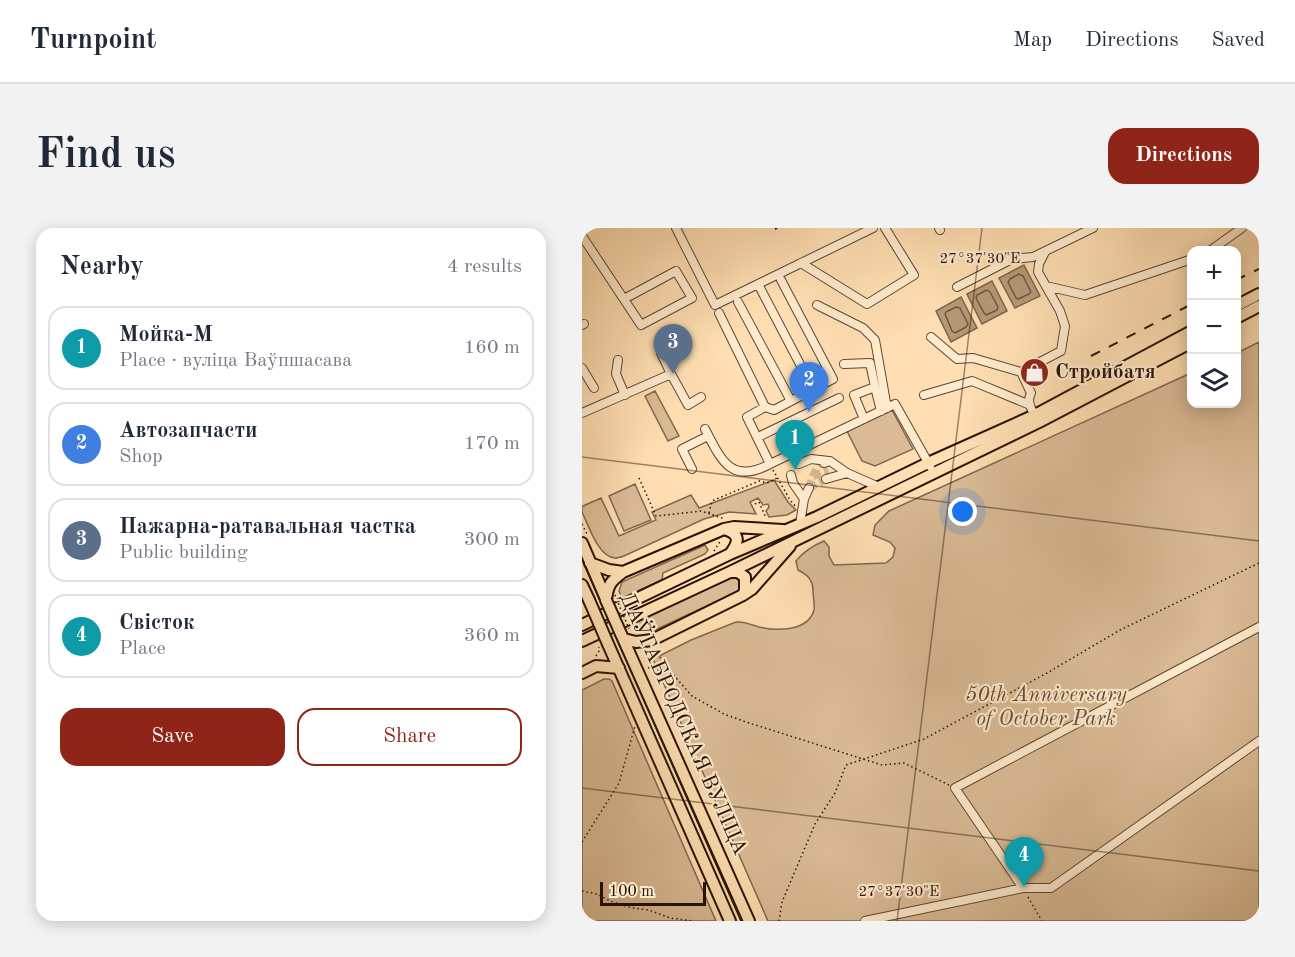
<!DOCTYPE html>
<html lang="en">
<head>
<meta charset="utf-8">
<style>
	:root { --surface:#fff; --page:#f2f2f3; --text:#1f2937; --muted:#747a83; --line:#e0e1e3; --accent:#8f2418 }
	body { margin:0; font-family:"Old Standard TT",serif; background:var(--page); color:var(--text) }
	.controls { position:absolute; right:18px; top:18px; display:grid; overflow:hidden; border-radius:12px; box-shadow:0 3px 15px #0003 }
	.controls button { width:54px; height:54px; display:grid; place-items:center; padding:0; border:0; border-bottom:2px solid var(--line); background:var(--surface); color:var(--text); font:30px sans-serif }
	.scale { position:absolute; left:18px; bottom:15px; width:106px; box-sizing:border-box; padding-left:6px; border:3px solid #281305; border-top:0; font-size:16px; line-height:21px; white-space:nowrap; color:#281305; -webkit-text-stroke:4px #feeacd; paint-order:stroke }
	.you { position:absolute; left:381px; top:284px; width:21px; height:21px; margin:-15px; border:4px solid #fff; border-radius:50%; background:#1a73e8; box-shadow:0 0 0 9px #1a73e833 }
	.badge { display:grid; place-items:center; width:39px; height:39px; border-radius:50%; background:var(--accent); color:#fff; font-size:20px; font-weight:700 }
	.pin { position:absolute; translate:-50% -50px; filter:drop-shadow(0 2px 3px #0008) }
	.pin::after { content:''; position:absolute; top:32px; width:21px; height:18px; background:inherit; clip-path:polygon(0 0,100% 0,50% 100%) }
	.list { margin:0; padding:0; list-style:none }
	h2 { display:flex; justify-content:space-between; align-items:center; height:78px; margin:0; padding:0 24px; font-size:26px }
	h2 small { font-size:20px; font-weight:400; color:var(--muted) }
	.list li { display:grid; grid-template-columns:39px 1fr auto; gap:18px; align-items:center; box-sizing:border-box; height:84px; margin:0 12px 12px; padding:0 12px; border:2px solid var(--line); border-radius:18px }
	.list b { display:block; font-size:22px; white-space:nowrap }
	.list p { margin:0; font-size:20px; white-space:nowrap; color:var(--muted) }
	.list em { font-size:20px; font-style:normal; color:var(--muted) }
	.actions { display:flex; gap:12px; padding:18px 24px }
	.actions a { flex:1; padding:14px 0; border:2px solid var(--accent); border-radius:18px; text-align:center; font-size:21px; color:var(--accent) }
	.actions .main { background:var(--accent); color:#fff }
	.icon { flex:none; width:33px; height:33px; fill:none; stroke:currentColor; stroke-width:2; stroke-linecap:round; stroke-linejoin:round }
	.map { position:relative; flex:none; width:677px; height:693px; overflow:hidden; border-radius:18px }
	header { display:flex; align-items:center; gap:36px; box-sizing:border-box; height:84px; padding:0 30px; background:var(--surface); border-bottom:2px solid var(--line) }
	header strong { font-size:28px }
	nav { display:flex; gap:33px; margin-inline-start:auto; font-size:21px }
	.intro { display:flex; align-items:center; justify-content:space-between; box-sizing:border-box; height:144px; padding:0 36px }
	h1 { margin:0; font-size:42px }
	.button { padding:15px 27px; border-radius:18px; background:var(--accent); color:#fff; font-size:21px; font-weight:700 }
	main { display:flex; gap:36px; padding:0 36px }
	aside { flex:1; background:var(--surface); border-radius:18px; box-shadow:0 3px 15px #0003 }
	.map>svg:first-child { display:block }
</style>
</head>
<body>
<header>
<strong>Turnpoint</strong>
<nav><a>Map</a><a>Directions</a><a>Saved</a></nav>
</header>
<div class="intro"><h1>Find us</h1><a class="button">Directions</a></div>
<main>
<aside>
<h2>Nearby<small>4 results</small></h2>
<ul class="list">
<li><span class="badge" style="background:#0f9aa8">1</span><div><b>Мойка-М</b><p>Place · вуліца Ваўпшасава</p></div><em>160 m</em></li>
<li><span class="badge" style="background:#3f7fe0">2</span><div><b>Автозапчасти</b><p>Shop</p></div><em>170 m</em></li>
<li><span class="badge" style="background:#5c6f8a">3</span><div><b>Пажарна-ратавальная частка</b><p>Public building</p></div><em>300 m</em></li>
<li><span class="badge" style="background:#0f9aa8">4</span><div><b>Свісток</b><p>Place</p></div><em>360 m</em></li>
</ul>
<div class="actions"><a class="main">Save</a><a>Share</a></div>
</aside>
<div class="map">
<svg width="677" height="693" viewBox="0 0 677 693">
	<rect width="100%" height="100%" fill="#fedeb2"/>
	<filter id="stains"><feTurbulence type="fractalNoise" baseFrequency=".00333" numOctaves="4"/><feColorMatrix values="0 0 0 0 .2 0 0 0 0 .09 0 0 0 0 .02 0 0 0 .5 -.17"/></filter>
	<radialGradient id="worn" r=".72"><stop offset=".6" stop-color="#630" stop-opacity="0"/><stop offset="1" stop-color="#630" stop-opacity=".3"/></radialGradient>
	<path fill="#dabb95" stroke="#81674d" stroke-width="1.5" d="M677 114V693H186L71 431 109 412 154 394C162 393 170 397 177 399 194 403 226 404 232 382 233 377 231 369 231 363 231 352 226 347 216 342L214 333C222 323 230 318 242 313L247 319V328L252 337 304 335 311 329 313 320 308 314 291 307 293 297 307 283 609 145 610 176H654L655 125Z
		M73 163 97 208 86 213 63 168Z
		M310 182 331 221 293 238 280 233 265 203Z
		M192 252 206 274 214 282 205 287 187 289 184 283 187 279 186 276 181 277 176 270 168 274 174 286 147 284 122 291 42 328C39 329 36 330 33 330 16 329 6 296 0 284V279L1 278 19 270 37 308 74 292 70 284 109 267 117 280Z
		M53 256 69 292 42 303 27 268Z
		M123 317 126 322 123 326 81 345 80 352 40 370 37 363 40 354Z
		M151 347 158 349 159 362 71 403 69 400 60 404 54 400 51 394Z
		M22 451H27L30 453 134 693H0V462Z"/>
	<path fill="#b59977" stroke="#7d6349" stroke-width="1.5" d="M442 37 458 68 433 80 417 50Z
		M410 53 425 83 400 96 385 66Z
		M379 69 395 100 369 114 354 83Z"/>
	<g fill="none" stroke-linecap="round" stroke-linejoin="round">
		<path stroke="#6e563e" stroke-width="1.5" d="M437 46 441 48 449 64 447 66 436 71 434 70 426 54 428 51Z
			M405 62 408 64 416 79 415 82 404 87 402 85 394 70 395 67Z
			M374 79 378 80 386 96 384 99 373 105 370 103 363 86 364 84Z"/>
		<path stroke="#d3b58f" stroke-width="8" stroke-dasharray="8 4" stroke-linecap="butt" d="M231 248 246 242
			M227 260 231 248 237 236 242 235
			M227 260 244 251"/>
		<defs>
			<path id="minor" d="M94 0 133 77 291 0
				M357 0 358 2
				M0 8 59 97 110 70 94 43 42 71
				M629 22 660 0
				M219 35 285 76 332 47 303 0
				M199 52 251 151 192 182 183 179 165 189 188 236 313 176 348 238
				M176 56 231 161
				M464 58 503 67 610 31
				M375 59 430 31 451 29 511 0
				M156 74 209 173
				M235 77 281 100 293 112 305 180
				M137 85 183 179
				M0 97 2 96
				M349 109 375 131 391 130 439 144
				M36 132 34 146 43 167
				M262 136 288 135 293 159
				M0 140 12 160
				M89 146 106 177 119 169
				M342 167 390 153 448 177
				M0 185 89 146 79 125
				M455 190C450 183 444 174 449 165L439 144 479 123 483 98 478 83 456 44 457 36 463 24
				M282 191 272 167 293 159 299 183
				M123 201C139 232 149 257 188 236
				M176 209 257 170
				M242 235 248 233 265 245 297 259
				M217 236 229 231 247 233
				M110 241 100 221 126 208
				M209 247 211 255 222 271
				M244 251 265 245
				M218 296 222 271 227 260
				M441 660 373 560 677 399
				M283 693 441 660H469L677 513"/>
			<path id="major" d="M654 78 677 66
				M654 90 677 78
				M142 301C159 306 157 314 148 326
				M0 315 24 371
				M8 335 27 342 41 344
				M149 344H156L163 349V362L161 367
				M0 357 7 372
				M24 372C26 356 29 353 41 344L142 301 152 299 201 302
				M0 397 148 326 235 289 346 235 453 187 610 103
				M39 406 167 693
				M42 411 54 414 70 412 161 367 170 361 208 318
				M0 413 148 344 457 194 610 114
				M26 416 148 693
				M0 445 14 438 37 440"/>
		</defs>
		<use href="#minor" stroke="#5e4630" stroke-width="10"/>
		<use href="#major" stroke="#281305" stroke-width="14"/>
		<path stroke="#281305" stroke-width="1.5" stroke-dasharray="1.5 3" stroke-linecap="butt" d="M191 242 208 272 214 279
			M57 250 74 288 119 283 143 291
			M173 276 177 274 184 290
			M127 285 130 273 177 253 185 255 195 250
			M0 296 6 308
			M132 323 139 312
			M74 421 81 435 110 468 142 486 164 494 300 537 322 535 367 557
			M14 428 17 423V419
			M66 440 80 435
			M0 614 37 555 53 498
			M0 663 15 666 28 673 50 680 67 682 88 690 111 693
			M446 669 460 693
			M197 693 200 674 233 596 253 565 264 537 342 511 465 445 538 402 677 335"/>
		<use href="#minor" stroke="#feeacd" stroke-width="8"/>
		<use href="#major" stroke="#fedeb2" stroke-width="10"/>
		<path stroke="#281305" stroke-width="1.5" d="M0 332 159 693"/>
		<path stroke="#281305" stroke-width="2" stroke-dasharray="10 10" stroke-linecap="butt" d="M193 1 195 0
			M654 52 677 41
			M509 128 610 76"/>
		<defs>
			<path id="major-bridge" d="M7 372 26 416
				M24 372 39 406"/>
		</defs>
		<use href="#major-bridge" stroke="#281305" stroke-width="14" stroke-linecap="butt"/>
		<path stroke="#281305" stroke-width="1.5" stroke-dasharray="1.5 3" stroke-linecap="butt" d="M33 367 47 401"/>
		<use href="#major-bridge" stroke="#fedeb2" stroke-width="10"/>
	</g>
	<path fill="none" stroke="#281305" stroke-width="1.5" stroke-opacity="0.45" d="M0 229 677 313M0 560 677 643M315 693 400 0"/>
	<defs>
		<symbol id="shop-disc" viewBox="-11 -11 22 22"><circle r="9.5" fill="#8f2418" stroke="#feeacd"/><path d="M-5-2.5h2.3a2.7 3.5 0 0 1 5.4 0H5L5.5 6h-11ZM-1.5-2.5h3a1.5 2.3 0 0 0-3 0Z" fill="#fff"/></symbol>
	</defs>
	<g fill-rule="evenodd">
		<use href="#shop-disc" x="436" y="128" width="33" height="33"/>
	</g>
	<g text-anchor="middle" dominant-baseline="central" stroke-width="4.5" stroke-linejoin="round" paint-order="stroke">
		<g font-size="21" font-weight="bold" fill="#281305" stroke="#feeacd" text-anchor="start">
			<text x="473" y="144">Стройбатя</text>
		</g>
		<g font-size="21" font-style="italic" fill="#664e37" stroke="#feeacd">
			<text x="464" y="467">50th Anniversary<tspan x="464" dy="24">of October Park</tspan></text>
		</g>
		<g font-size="21" fill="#281305" stroke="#feeacd">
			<text transform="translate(101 496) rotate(66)">ДАЎГАБРОДСКАЯ ВУЛІЦА</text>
		</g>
	</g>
	<g font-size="15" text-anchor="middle" fill="#281305" stroke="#feeacd" stroke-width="4.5" stroke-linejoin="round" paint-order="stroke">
		<text x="398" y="35">27°37'30"E</text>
		<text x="317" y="668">27°37'30"E</text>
	</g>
	<rect width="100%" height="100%" filter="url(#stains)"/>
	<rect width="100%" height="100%" fill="url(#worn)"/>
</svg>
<div class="controls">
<button>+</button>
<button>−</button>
<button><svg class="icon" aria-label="layers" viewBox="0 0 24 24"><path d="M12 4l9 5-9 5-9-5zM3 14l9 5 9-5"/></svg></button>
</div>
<div class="scale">100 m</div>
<div class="you"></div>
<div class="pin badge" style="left:213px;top:242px;background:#0f9aa8">1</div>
<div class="pin badge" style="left:227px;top:184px;background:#3f7fe0">2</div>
<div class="pin badge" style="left:91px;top:146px;background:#5c6f8a">3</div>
<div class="pin badge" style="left:442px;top:659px;background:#0f9aa8">4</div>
</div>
</main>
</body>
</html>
